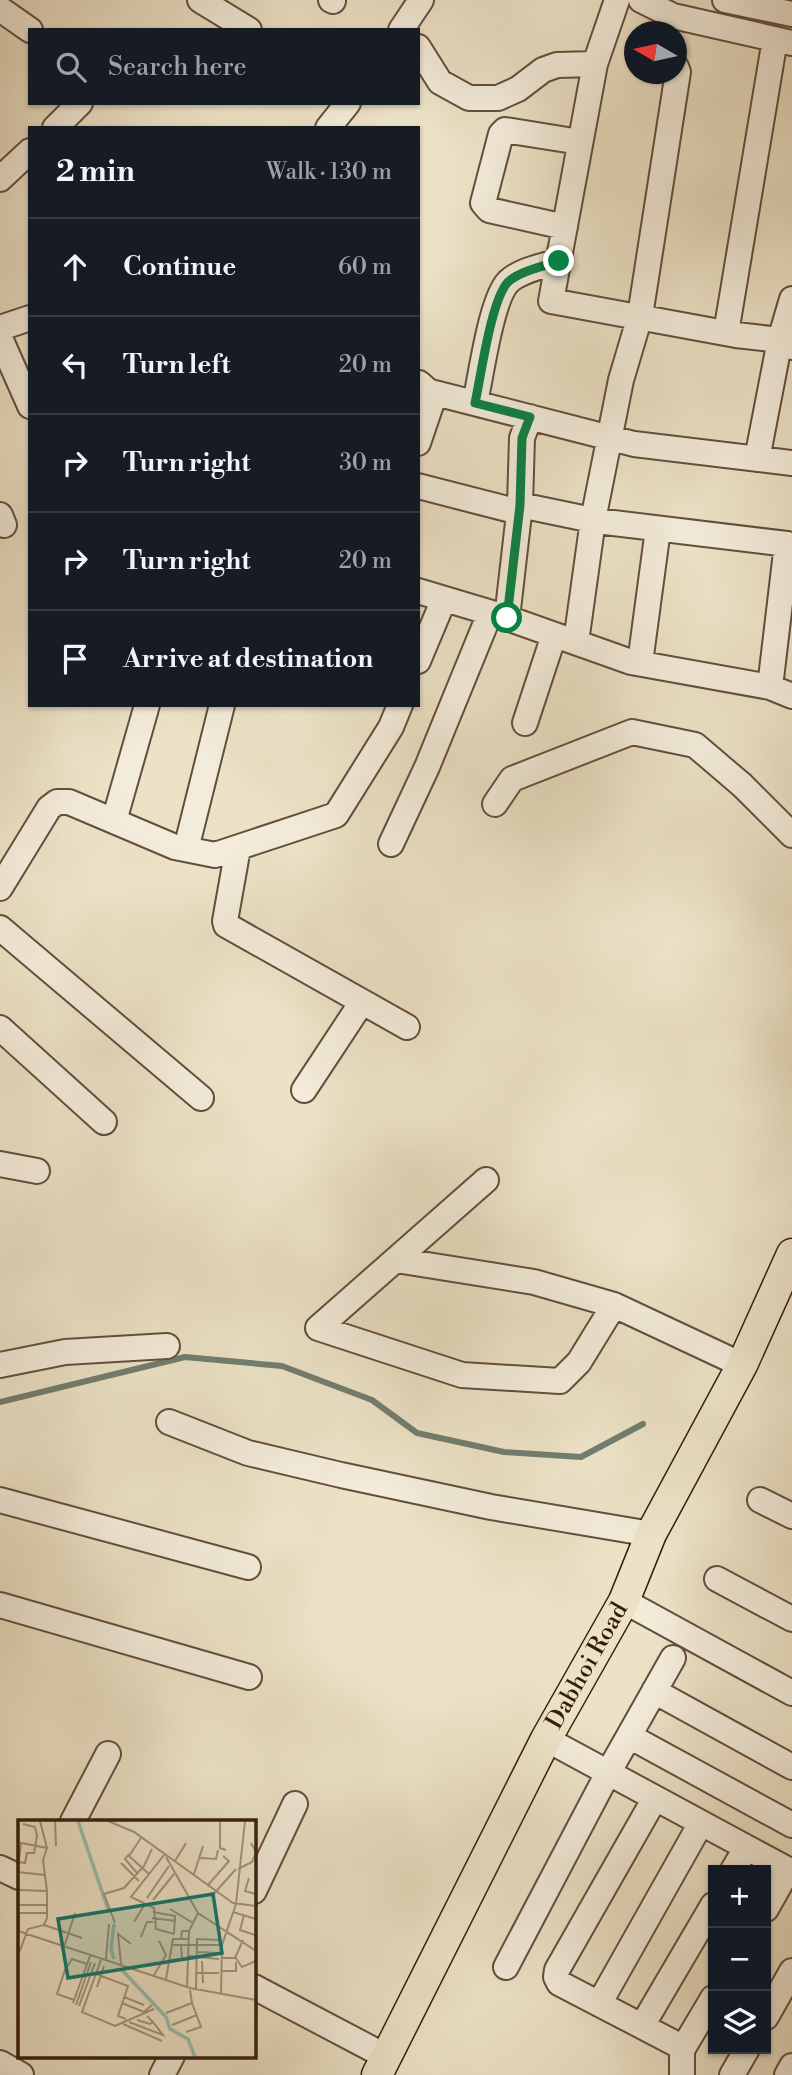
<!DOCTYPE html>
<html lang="en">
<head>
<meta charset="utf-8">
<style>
	:root { --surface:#171b24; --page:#242831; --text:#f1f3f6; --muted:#9ea1a6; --line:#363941 }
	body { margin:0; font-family:"Libre Bodoni",serif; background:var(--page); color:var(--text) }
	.controls { position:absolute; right:21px; bottom:21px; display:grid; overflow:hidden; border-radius:0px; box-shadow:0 2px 5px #0004 }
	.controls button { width:63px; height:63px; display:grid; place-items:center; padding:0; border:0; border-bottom:2px solid var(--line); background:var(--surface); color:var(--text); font:35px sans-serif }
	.compass { position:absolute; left:624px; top:21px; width:63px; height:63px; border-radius:50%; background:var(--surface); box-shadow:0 2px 5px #0004; rotate:279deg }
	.stop { position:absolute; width:21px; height:21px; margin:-16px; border:5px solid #0b8043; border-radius:50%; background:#fff }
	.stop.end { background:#0b8043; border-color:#fff; box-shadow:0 2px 7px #0008 }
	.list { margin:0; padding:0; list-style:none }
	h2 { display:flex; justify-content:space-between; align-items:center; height:91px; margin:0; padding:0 28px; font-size:30px }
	h2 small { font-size:23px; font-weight:400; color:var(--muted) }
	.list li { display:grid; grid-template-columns:46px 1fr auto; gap:21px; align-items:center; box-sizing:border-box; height:98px; padding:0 28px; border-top:2px solid var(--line) }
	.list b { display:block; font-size:26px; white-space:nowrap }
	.list em { font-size:23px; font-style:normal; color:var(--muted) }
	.icon { flex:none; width:38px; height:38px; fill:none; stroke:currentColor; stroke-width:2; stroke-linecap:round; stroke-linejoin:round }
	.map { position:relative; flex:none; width:792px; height:2075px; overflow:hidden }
	.search { position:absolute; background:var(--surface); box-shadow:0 2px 5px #0004; left:28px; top:28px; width:392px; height:77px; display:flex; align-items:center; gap:18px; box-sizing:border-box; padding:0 24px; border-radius:0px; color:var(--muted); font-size:26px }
	.panel { position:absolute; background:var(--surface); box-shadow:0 2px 5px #0004; left:28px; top:126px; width:392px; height:581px; border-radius:0px }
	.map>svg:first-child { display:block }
</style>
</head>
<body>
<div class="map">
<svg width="792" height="2075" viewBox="0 0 792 2075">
	<rect width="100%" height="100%" fill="#ece2c6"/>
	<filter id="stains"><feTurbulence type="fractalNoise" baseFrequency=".00286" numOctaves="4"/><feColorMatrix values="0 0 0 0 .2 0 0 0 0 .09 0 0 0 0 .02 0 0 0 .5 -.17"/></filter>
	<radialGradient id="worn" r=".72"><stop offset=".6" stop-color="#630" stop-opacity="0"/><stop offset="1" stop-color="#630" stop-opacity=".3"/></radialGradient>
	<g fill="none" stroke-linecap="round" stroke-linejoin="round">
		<path stroke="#717e70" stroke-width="6" d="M0 1402 185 1357 282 1366 372 1400 417 1433 504 1452 581 1457 643 1424"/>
		<defs>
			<path id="minor" d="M200 0 249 30
				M331 0 333 1
				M617 0 595 64 551 301 736 335 780 340 792 347
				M641 0 673 16 792 43
				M725 0 792 14
				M0 9 30 30
				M401 30 421 0
				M418 47 440 82 469 98H498L518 89 543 70 557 65 595 64
				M55 128 80 103
				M328 128 348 103
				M0 179 30 151
				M565 227 489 210 483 203 501 134 505 130 580 142
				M0 328 30 318
				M726 333 775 39
				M0 338 30 406
				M431 392 634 444 792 463
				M475 403C481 376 491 300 508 282 520 270 544 266 559 261
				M530 417 522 438 520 505 507 618 631 662 770 687 792 696
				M418 443 434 396 419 383
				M757 459 780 340 792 299
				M418 486 519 512
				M520 505 597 521 787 544 770 687
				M0 515 4 525
				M418 591 505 617
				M576 642 593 520 621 380 640 316 678 72 676 67
				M418 661 444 599
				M640 663 658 529
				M525 723 554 635
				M495 804 512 779 632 732 695 745 742 785 792 835
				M114 821 147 705
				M391 844 427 767 490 613
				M238 848 225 921 226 925 407 1027
				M186 849 222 705
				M0 888 49 808 57 802H69L175 847 215 855 336 815 391 727 400 705
				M0 928 201 1098
				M0 1028 104 1122
				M304 1090 362 1002
				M0 1164 37 1171
				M486 1180 318 1328 462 1375 560 1381 579 1362 614 1305 742 1365
				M396 1260 534 1282 614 1305
				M0 1365 65 1352 167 1346
				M169 1422 248 1453 341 1475 491 1507 651 1534
				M0 1500 248 1567
				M760 1500 792 1516
				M717 1579 792 1619
				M624 1601 792 1693
				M0 1605 249 1677
				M654 1691 792 1767
				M629 1736 792 1825
				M546 1739 792 1872
				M655 1798 557 1970 556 1977 559 1983 678 2045 682 2050V2075
				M73 1821 108 1754
				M0 1868 19 1877
				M733 1870 746 1848
				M254 1891 295 1804
				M766 1909 788 1870
				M506 1967 608 1773 673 1658
				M254 1987 387 2057
				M599 2004 701 1823
				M766 2017 792 1971
				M642 2026 713 1905
				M682 2050 713 1998
				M0 2063 21 2075
				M162 2075 172 2056
				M732 2075 747 2049
				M787 2075 792 2066"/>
			<g id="major">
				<path id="s1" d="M377 2075 546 1739 624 1601 651 1534 742 1365 792 1254"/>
			</g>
		</defs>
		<use href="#minor" stroke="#634e3d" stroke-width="28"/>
		<use href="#major" stroke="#351d0f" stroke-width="33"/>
		<use href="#minor" stroke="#f3ecda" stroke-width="24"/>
		<use href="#major" stroke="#ece2c6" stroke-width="30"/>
	</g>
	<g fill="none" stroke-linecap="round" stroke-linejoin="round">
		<path stroke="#0b8043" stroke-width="9" d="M507 618 520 505 522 438 530 417 475 403C481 376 491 300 508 282 520 271 544 266 559 261"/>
	</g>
	<g text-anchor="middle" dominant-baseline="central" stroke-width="6" stroke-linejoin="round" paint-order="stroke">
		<g font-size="24" fill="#351d0f" stroke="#f3ecda">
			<text stroke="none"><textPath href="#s1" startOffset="460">Dabhoi Road</textPath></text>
		</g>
	</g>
	<g transform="translate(18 1820)">
		<rect width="238" height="238" fill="#ece2c6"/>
		<path fill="none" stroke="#99beb0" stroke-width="3.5" d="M60 1 91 92M96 104 93 129 96 139M104 150 148 197 152 209 170 219 177 237"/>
		<path fill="none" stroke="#a3937d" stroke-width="2" d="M22 1 29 28M37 1 38 26M90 1 116 12 215 83 238 86M202 1V28L208 30M123 18 111 36 131 54M111 34 107 39 119 53M146 35 113 77 136 88 138 109 156 114M148 37 180 93 238 131M182 38 198 39 200 30M157 41 168 23M1 42 7 43 9 33H16L19 16 17 7 5 4M103 43 121 61M0 49 3 23 29 28 25 40 29 71M220 49 234 42 238 32 233 23M0 52 26 55M176 54 185 26M231 58 227 71 238 74M190 65 211 41 205 36M0 70 29 71V98L26 105 10 109 1 133M193 77 218 49M129 78 151 46M135 80 156 54M0 85H29M152 89 175 103M135 92 157 96 156 114M215 92 238 99M226 95 222 110 237 115M134 98 158 101M116 102 127 84M97 103 86 74 106 68 126 46 134 29M26 105 64 118M0 111 172 168 238 180M1 112V93H29M123 117 129 102H135M163 119 164 111H171L180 93M154 125H202M46 127 57 93M179 132 201 133M170 136 201 139M217 137 224 147 238 141M204 138H217L225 120M88 139 91 104M83 140 64 192 97 206 136 189M153 140 164 139 163 125M184 141 185 163M103 144 100 114 113 124M203 151H218V142M177 153H201M78 154 110 166 100 196 108 199M136 155 148 135 141 121M148 159 155 119H170M79 167 86 146M169 167 171 111M178 169 179 119 203 120M203 174 204 125 218 84 227 1M106 177 126 185M56 180 39 174 47 150 54 139 69 144M55 183 72 136M104 183 126 192 134 185M58 185 73 142M61 186 77 143M148 193 174 183 172 170M119 200 132 204 135 202 129 196M111 202 145 215 135 202M105 204 144 221M154 205 179 195M168 212 183 207 174 183"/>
		<path fill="#0f766e" fill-opacity="0.15" stroke="#0f766e" stroke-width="3.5" d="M195 74 204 133 50 158 40 99Z"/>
		<rect width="238" height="238" fill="none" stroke="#351d0f" stroke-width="3.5"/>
	</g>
	<rect width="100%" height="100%" filter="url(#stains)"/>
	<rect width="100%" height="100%" fill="url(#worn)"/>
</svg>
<div class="controls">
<button>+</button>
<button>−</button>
<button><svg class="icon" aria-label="layers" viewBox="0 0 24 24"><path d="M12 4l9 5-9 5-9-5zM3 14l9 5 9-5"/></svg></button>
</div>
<svg class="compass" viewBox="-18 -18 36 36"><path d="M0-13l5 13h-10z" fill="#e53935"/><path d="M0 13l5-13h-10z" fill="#9ea1a6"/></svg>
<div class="stop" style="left:507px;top:618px"></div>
<div class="stop end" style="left:559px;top:261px"></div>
<div class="search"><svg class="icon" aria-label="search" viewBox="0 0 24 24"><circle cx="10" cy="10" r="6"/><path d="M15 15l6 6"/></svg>Search here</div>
<section class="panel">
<h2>2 min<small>Walk · 130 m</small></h2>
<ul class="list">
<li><svg class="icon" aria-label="ahead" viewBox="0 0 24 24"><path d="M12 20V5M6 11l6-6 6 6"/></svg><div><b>Continue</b></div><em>60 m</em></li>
<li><svg class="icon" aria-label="left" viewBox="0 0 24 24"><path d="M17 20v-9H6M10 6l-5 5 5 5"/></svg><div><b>Turn left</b></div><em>20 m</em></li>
<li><svg class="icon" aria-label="right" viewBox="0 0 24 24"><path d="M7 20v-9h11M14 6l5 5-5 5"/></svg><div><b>Turn right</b></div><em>30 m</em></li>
<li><svg class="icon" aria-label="right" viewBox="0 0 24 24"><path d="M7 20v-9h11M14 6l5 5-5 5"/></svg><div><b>Turn right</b></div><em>20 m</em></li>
<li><svg class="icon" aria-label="arrive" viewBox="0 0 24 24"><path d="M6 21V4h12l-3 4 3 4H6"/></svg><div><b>Arrive at destination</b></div></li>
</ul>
</section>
</div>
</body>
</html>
